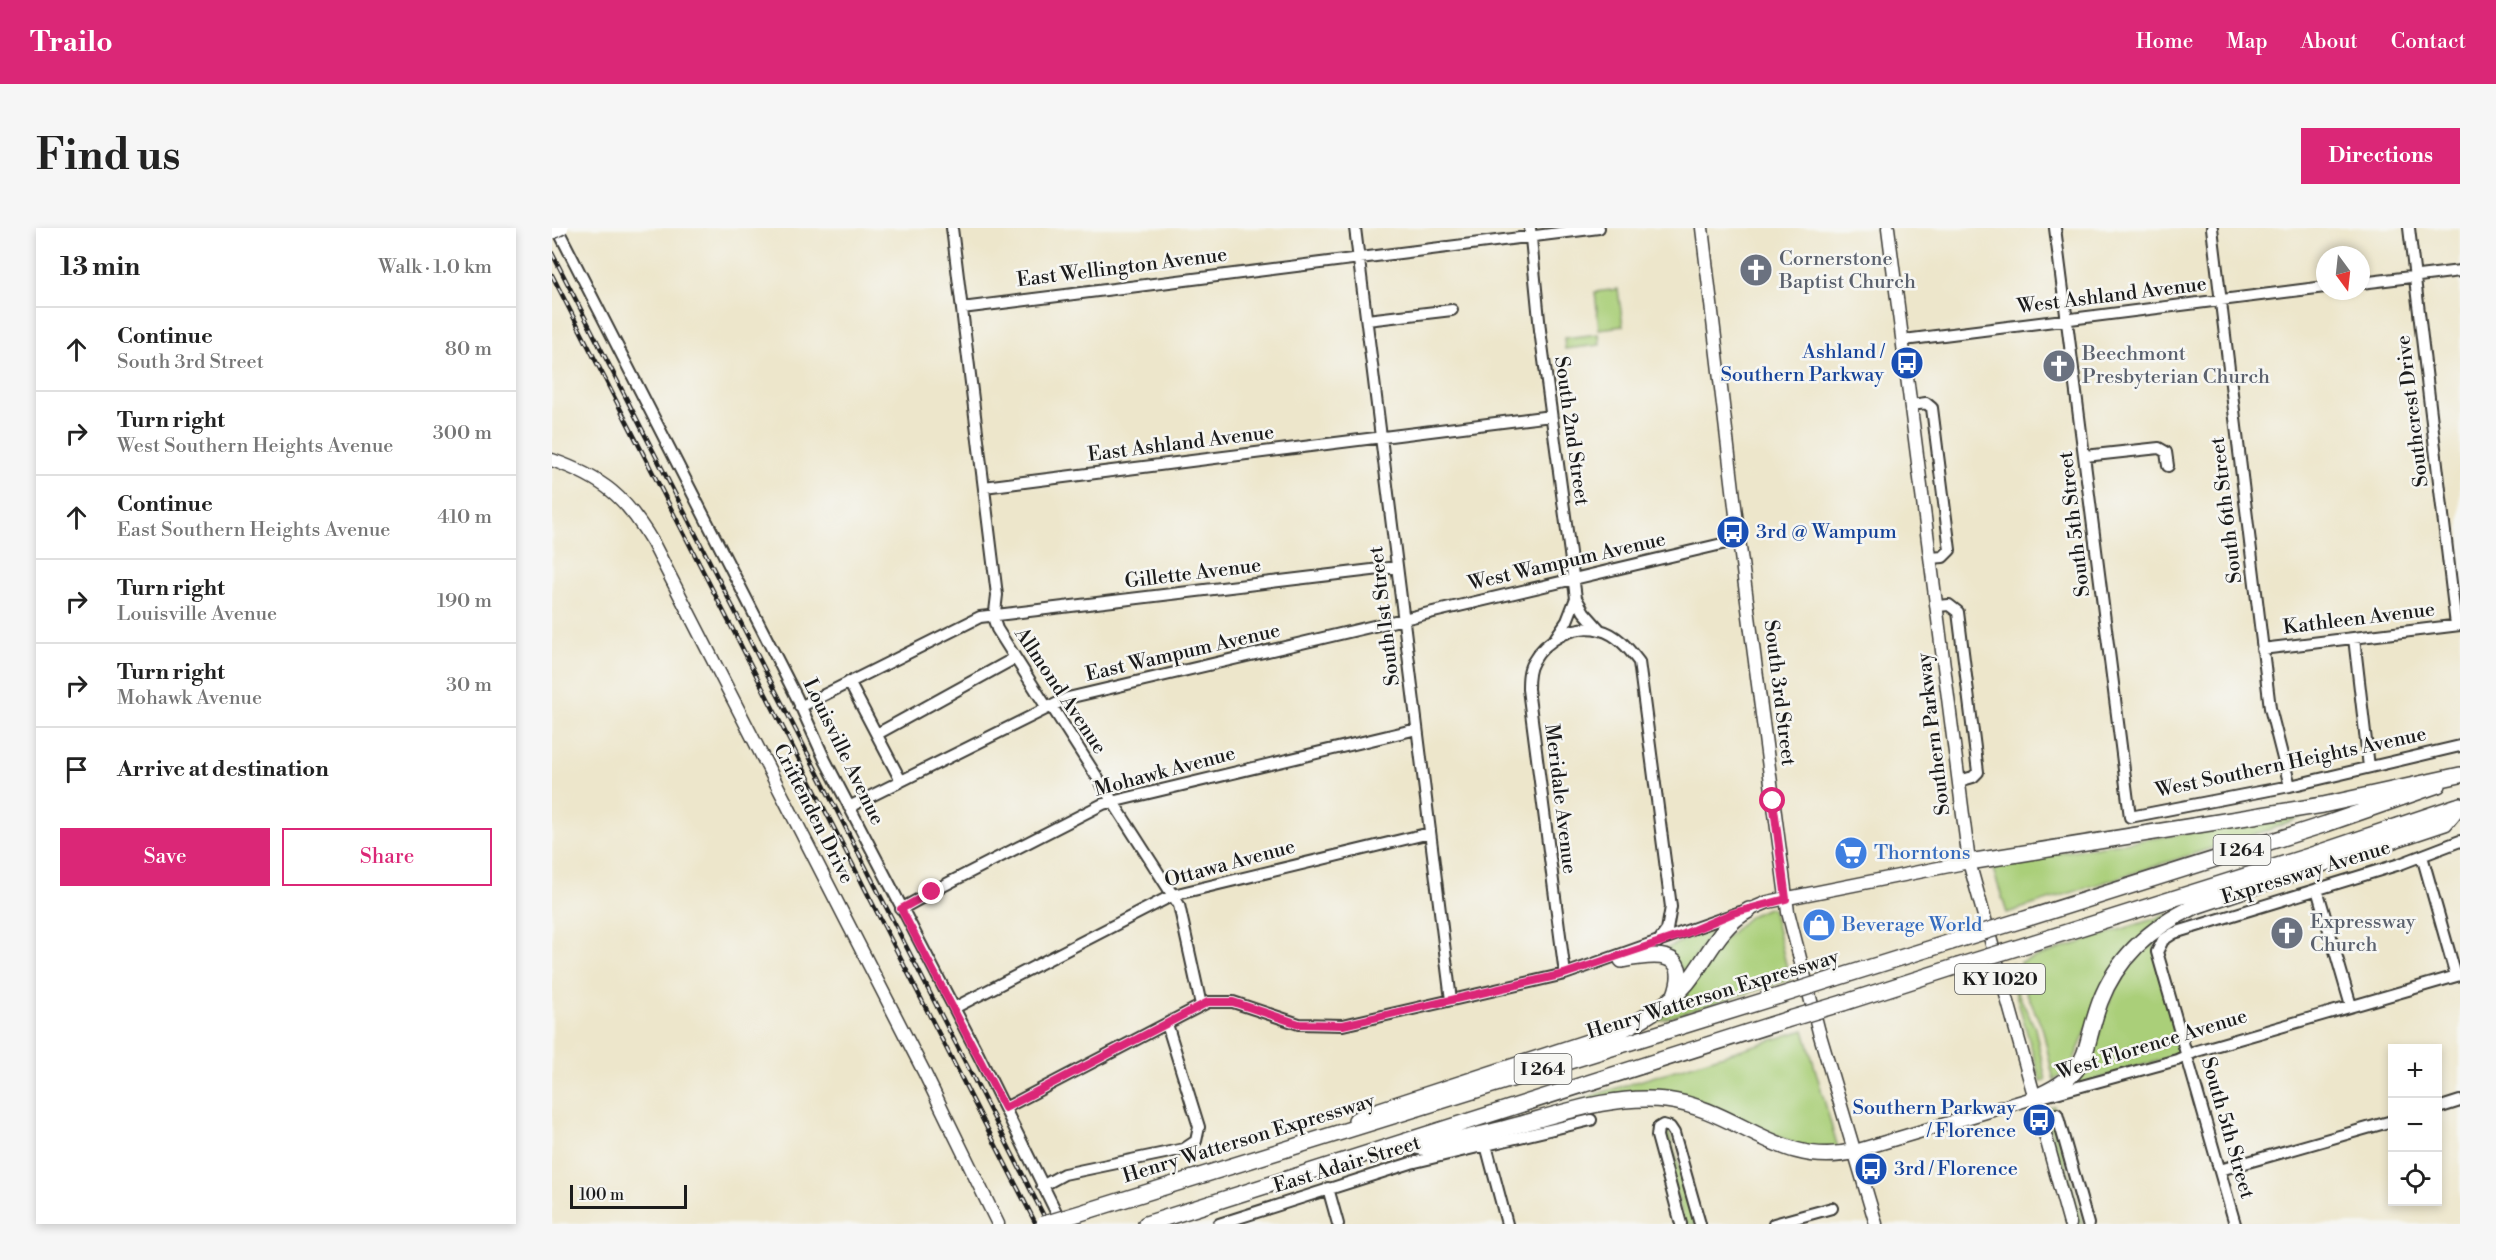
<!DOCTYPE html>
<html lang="en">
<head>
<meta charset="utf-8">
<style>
	:root { --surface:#fff; --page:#f6f6f6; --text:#222; --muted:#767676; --line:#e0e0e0; --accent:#db2777 }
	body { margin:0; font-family:"Libre Bodoni",serif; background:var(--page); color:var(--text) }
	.controls { position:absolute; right:18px; bottom:18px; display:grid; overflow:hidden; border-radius:0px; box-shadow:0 3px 9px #0003 }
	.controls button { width:54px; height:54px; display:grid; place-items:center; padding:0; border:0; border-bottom:2px solid var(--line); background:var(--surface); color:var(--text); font:30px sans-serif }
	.compass { position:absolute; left:1764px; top:18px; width:54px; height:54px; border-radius:50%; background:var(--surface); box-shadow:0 3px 9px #0003; rotate:165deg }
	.scale { position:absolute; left:18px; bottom:15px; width:117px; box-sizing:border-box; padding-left:6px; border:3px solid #1c1c1c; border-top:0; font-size:16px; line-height:21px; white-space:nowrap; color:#1c1c1c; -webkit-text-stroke:4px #f6f6f2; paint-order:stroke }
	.stop { position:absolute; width:18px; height:18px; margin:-14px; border:4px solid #db2777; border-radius:50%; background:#fff }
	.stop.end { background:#db2777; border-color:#fff; box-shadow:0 2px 6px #0008 }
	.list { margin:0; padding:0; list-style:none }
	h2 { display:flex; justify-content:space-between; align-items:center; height:78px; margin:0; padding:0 24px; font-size:26px }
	h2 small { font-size:20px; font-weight:400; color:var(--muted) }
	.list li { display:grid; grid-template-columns:39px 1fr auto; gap:18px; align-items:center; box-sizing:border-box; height:84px; padding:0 24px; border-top:2px solid var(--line) }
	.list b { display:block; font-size:22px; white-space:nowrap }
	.list p { margin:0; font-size:20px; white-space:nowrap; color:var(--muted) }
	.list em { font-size:20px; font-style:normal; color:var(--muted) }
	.actions { display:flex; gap:12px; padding:18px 24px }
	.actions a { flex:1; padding:14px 0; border:2px solid var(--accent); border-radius:0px; text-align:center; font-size:21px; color:var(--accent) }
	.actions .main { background:var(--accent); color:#fff }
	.icon { flex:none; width:33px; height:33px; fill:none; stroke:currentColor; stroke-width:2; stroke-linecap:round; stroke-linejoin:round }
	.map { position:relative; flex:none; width:1908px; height:996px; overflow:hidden; border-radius:0px }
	header { display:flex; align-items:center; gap:36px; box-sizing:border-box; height:84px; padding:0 30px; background:var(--accent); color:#fff }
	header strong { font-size:28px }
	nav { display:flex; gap:33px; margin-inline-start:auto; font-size:21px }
	.intro { display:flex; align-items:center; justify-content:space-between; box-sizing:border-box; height:144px; padding:0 36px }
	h1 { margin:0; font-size:42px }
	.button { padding:15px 27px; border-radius:0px; background:var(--accent); color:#fff; font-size:21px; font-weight:700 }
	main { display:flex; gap:36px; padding:0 36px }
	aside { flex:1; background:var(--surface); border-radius:0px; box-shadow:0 3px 9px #0003 }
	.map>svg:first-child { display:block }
</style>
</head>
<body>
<header>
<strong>Trailo</strong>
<nav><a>Home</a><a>Map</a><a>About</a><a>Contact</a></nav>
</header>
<div class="intro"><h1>Find us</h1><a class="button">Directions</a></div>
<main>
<aside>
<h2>13 min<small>Walk · 1.0 km</small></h2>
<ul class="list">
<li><svg class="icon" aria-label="ahead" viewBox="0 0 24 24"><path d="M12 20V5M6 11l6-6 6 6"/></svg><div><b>Continue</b><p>South 3rd Street</p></div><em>80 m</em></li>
<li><svg class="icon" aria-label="right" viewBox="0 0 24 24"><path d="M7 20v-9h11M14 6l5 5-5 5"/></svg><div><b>Turn right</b><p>West Southern Heights Avenue</p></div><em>300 m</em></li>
<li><svg class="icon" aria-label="ahead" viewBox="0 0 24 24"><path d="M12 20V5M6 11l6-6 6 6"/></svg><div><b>Continue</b><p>East Southern Heights Avenue</p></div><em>410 m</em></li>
<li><svg class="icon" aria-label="right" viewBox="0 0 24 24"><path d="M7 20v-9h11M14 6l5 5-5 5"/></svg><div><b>Turn right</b><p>Louisville Avenue</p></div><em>190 m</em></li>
<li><svg class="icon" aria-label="right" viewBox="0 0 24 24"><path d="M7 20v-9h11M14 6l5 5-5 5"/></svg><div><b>Turn right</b><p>Mohawk Avenue</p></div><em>30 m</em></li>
<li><svg class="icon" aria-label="arrive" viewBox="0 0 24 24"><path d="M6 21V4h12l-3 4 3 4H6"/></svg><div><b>Arrive at destination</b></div></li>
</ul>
<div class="actions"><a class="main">Save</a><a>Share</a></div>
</aside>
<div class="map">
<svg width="1908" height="996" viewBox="0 0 1908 996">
	<rect width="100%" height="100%" fill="#f6f6f2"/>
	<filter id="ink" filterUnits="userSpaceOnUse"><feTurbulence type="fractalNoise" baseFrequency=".0167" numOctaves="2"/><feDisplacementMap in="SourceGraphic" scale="12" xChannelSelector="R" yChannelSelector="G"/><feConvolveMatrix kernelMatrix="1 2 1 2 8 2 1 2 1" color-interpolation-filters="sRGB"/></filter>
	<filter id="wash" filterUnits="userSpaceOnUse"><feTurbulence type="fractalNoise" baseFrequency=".008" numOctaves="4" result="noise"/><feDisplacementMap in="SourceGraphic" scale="24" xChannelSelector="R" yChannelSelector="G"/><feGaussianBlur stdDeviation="1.35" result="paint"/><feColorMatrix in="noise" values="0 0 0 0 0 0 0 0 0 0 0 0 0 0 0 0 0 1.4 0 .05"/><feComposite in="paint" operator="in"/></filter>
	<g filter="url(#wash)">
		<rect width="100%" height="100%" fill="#ede6cb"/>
		<path fill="#aacf79" stroke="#63764a" stroke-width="1.5" d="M1066 61 1071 98 1047 101 1043 64Z
			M1047 106 1048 117 1013 121 1012 110Z
			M1754 587 1720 601 1455 685 1439 635Z
			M1216 680H1220L1238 752 1102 794 1090 800 1171 712 1198 688Z
			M1620 685 1596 702 1537 796 1520 836 1502 853 1491 802 1470 754 1468 734Z
			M1158 700 1161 702 1133 745 1113 721Z
			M1604 710 1602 719 1628 826 1520 859C1545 834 1543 814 1554 783 1565 754 1581 731 1604 710Z
			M1460 736 1464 761 1483 800 1494 853 1489 854 1456 738Z
			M1252 802 1286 920 1255 921 1144 872 1006 880 1042 867Z
			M1502 878 1504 885 1500 886 1531 996H1526L1496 893V880Z
			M1113 901 1116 902 1144 996H1133L1108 910Z"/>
	</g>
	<g filter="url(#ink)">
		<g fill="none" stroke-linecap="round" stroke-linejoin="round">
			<defs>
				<path id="minor" d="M5 0 244 468 273 532 426 826 510 996
					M400 0 445 367 442 392 445 401 492 475 502 482 627 677 649 777
					M803 0 899 772
					M978 0 988 102 1024 370 1032 384 1048 402
					M1503 0 1578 589 1738 558 1908 518
					M1660 0 1718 480 1738 558
					M1857 0 1904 397
					M1809 55 1908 43
					M410 80 1047 0
					M815 92 900 82
					M1352 112 1773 59
					M1359 177 1374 175 1380 180 1398 322 1391 329 1379 330
					M1533 228 1607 220 1614 224 1616 238
					M432 259 999 188
					M1386 378 1397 377 1406 384 1426 544 1421 549 1407 553
					M1004 409 1015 393 1024 370
					M1802 410 1817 539
					M1710 421 1908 397
					M297 454 349 553
					M248 479 428 389 845 339
					M325 506 463 430
					M297 579 516 470 1187 312
					M1870 628 1904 748
					M385 661 551 576 865 501
					M1765 661 1799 778
					M349 681 380 664
					M1013 746 976 461C976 452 976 442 981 434 993 412 1023 395 1048 402 1065 406 1077 421 1087 434L1119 679 1115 702 1106 714
					M402 780 621 667 878 605
					M1493 868 1625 832 1645 823 1908 747
					M453 880 656 774H681L747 796 791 797 1013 746 1188 684
					M1886 880 1908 873
					M1505 886 1536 996
					M934 917 955 996
					M1668 942 1840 893
					M490 958 512 946 632 921 644 913 647 899 615 796
					M776 960 786 996
					M667 996 859 935 1039 892
					M1129 996 1105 908 1106 900 1111 897 1118 899 1122 905 1148 996
					M1222 996 1280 980
					M1683 996 1605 724 1611 712 1622 705 1848 636 1908 613"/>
				<path id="major" d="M1150 0 1187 312 1236 684 1267 804 1324 996
					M1336 0 1417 634 1518 996
					M0 232C51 250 74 269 101 315L372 844 446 996
					M1197 682 1216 674 1417 634
					M1303 923 1481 870"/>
				<path id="highway" d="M1417 634 1771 577 1908 547
					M1470 692 1774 596 1886 557
					M1477 716 1757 628 1905 578
					M1070 732C1101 726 1140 720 1123 767
					M1284 750 1399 714
					M1291 775 1406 738
					M1481 870C1541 845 1529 826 1548 774 1565 729 1601 698 1644 678L1893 595 1908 577
					M804 892 825 883 1063 805C1089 793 1116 778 1135 755 1156 729 1167 698 1197 682
					M848 915 874 920C903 912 933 906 962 898 1010 885 1064 866 1114 872 1186 881 1229 942 1303 923
					M535 983 1227 768
					M594 996 1234 792"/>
			</defs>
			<use href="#minor" stroke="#3b3a36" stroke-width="14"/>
			<use href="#major" stroke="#3b3a36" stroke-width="15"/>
			<use href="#highway" stroke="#3b3a36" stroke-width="18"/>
			<use href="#minor" stroke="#fff" stroke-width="10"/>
			<use href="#major" stroke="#fff" stroke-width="12"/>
			<use href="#highway" stroke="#fff" stroke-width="15"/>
			<defs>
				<path id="rail" d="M0 25 496 996
					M0 47 484 996"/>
			</defs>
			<use href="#rail" stroke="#1c1c1c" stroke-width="4.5"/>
			<use href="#rail" stroke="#f6f6f2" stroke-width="2" stroke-dasharray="7" stroke-linecap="butt"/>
			<defs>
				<path id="major-bridge" d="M0 5 10 0"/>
				<path id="highway-bridge" d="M1399 714 1470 692
					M1406 738 1477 716
					M1227 768 1284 750
					M1234 792 1291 775
					M492 996 535 983"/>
			</defs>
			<use href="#major-bridge" stroke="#3b3a36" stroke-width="15" stroke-linecap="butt"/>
			<use href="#highway-bridge" stroke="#3b3a36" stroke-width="18" stroke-linecap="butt"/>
			<use href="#major-bridge" stroke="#fff" stroke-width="12"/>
			<use href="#highway-bridge" stroke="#fff" stroke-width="15"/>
		</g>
	</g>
	<g fill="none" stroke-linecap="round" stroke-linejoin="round" filter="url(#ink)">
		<path stroke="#db2777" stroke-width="8" d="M380 664 349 681 453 880 656 774H681L747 796 791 797 1012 746 1132 706 1181 685 1234 671 1221 573"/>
	</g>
	<defs>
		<symbol id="church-disc" viewBox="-11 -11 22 22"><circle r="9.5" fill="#6b7280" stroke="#f6f6f2"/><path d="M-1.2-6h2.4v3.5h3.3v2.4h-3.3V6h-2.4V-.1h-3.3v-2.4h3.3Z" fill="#fff"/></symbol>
		<symbol id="bus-disc" viewBox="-11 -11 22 22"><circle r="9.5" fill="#1a4fb4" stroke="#f6f6f2"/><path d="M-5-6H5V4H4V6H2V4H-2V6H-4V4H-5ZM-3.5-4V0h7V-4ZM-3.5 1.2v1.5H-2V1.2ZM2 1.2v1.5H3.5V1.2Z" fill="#fff"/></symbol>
		<symbol id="supermarket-disc" viewBox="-11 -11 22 22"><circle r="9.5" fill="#3f7fe0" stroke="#f6f6f2"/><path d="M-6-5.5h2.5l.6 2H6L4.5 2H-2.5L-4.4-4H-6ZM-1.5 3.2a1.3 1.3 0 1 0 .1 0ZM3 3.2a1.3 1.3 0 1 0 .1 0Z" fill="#fff"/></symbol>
		<symbol id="shop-disc" viewBox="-11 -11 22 22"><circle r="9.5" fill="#3f7fe0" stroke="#f6f6f2"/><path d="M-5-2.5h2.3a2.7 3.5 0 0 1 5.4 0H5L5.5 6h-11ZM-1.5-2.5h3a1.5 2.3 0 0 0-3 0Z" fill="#fff"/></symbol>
	</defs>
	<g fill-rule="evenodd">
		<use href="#church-disc" x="1185" y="23" width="38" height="38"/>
		<use href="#bus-disc" x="1336" y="116" width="38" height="38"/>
		<use href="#church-disc" x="1488" y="119" width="38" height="38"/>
		<use href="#bus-disc" x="1162" y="285" width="38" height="38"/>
		<use href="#supermarket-disc" x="1280" y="606" width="38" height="38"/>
		<use href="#shop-disc" x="1248" y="678" width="38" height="38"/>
		<use href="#church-disc" x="1716" y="686" width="38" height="38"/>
		<use href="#bus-disc" x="1468" y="873" width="38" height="38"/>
		<use href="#bus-disc" x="1300" y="922" width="38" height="38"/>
	</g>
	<g text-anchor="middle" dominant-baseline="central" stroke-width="5" stroke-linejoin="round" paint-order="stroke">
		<g fill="#f6f6f2" stroke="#5d5d5c" stroke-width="1.5">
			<rect x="1661.5" y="607" width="57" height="30" rx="4.5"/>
			<rect x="1403" y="736" width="90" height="30" rx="4.5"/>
			<rect x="962.5" y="826" width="57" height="30" rx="4.5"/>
		</g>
		<g font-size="18" font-weight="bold" fill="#1c1c1c">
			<text x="1690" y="622">I 264</text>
			<text x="1448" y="751">KY 1020</text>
			<text x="991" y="841">I 264</text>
		</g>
		<g font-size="20" fill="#5b616d" stroke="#f6f6f2" text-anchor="start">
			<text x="1227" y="31">Cornerstone<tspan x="1227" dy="23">Baptist Church</tspan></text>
			<text x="1530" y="126">Beechmont<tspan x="1530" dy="23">Presbyterian Church</tspan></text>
			<text x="1758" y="694">Expressway<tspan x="1758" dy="23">Church</tspan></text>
		</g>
		<g font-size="20" fill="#1c1c1c" stroke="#f6f6f2">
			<text transform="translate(570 40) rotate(-7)">East Wellington Avenue</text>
			<text transform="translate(1560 68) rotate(-7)">West Ashland Avenue</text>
			<text transform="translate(1861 183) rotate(-97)">Southcrest Drive</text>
			<text transform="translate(1019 203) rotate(82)">South 2nd Street</text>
			<text transform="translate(629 216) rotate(-7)">East Ashland Avenue</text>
			<text transform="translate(1675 282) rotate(-97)">South 6th Street</text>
			<text transform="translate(1523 296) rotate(-97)">South 5th Street</text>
			<text transform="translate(1015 334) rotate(-13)">West Wampum Avenue</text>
			<text transform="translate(641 346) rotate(-7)">Gillette Avenue</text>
			<text transform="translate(833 388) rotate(-97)">South 1st Street</text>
			<text transform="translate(1807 391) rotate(-7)">Kathleen Avenue</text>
			<text transform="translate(631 425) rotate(-13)">East Wampum Avenue</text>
			<text transform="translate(508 463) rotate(56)">Allmond Avenue</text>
			<text transform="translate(1227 465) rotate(83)">South 3rd Street</text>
			<text transform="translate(1382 506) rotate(-97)">Southern Parkway</text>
			<text transform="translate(291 524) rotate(64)">Louisville Avenue</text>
			<text transform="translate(1739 535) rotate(-12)">West Southern Heights Avenue</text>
			<text transform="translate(613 544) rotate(-15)">Mohawk Avenue</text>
			<text transform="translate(1008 571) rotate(83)">Meridale Avenue</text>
			<text transform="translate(261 586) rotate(63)">Crittenden Drive</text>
			<text transform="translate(678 636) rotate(-15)">Ottawa Avenue</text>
			<text transform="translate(1754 645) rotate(-17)">Expressway Avenue</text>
			<text transform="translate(1161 767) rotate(-17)">Henry Watterson Expressway</text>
			<text transform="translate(1600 817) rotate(-17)">West Florence Avenue</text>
			<text transform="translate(1675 900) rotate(74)">South 5th Street</text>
			<text transform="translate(697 911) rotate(-17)">Henry Watterson Expressway</text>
			<text transform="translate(795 937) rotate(-17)">East Adair Street</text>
		</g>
		<g font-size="20" fill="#164399" stroke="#f6f6f2" text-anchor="end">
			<text x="1332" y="124">Ashland /<tspan x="1332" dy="23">Southern Parkway</tspan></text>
			<text x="1204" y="304" text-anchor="start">3rd @ Wampum</text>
			<text x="1464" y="880">Southern Parkway<tspan x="1464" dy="23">/ Florence</tspan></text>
			<text x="1342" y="941" text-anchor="start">3rd / Florence</text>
		</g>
		<g font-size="20" fill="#366cbe" stroke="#f6f6f2" text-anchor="start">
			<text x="1322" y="625">Thorntons</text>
			<text x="1290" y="697">Beverage World</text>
		</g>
	</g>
</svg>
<div class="controls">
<button>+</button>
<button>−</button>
<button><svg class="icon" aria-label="locate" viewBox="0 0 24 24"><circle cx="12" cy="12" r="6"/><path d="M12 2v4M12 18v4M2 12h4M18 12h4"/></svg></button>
</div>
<svg class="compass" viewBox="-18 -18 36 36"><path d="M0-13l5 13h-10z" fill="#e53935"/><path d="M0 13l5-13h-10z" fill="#767676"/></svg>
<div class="scale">100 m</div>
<div class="stop" style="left:1221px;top:573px"></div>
<div class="stop end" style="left:380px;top:664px"></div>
</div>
</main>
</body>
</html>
